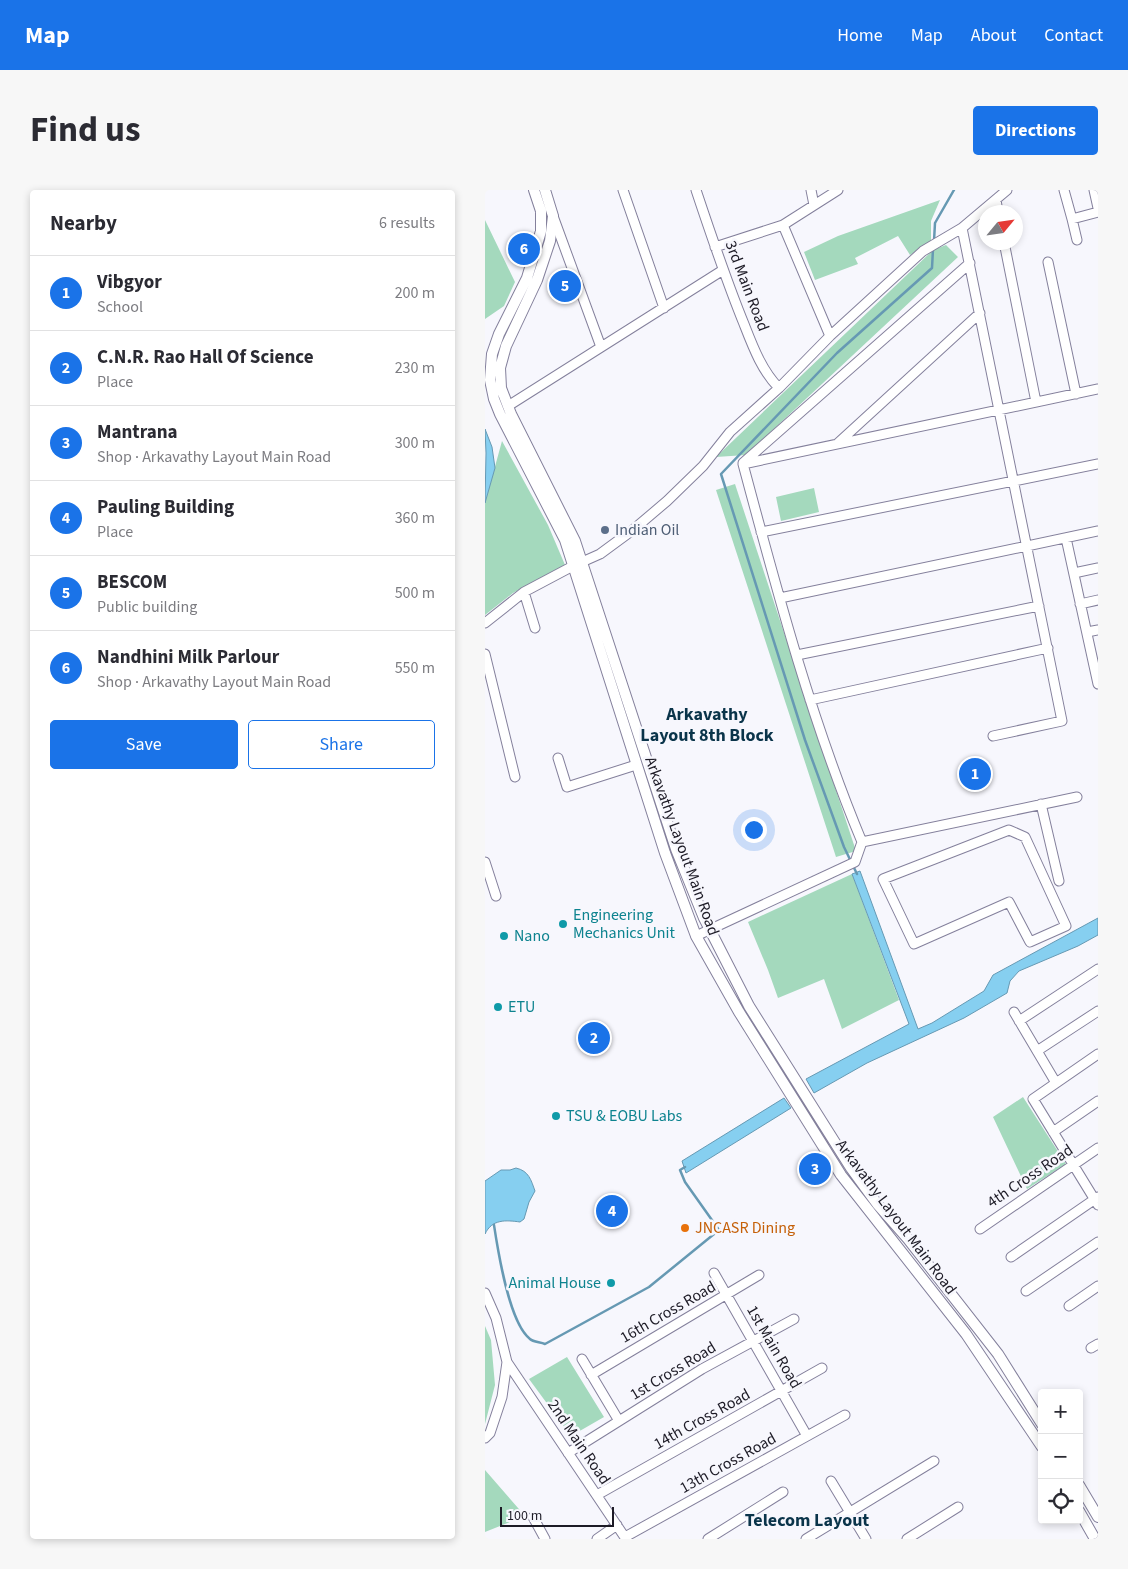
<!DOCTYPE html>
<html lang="en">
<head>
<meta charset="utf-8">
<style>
	:root { --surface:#fff; --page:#f7f7f7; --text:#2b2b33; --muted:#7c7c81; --line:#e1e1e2; --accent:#1a73e8 }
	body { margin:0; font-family:"Source Sans 3",sans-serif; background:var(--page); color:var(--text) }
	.controls { position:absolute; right:15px; bottom:15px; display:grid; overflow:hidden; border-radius:5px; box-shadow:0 2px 8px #0003 }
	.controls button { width:45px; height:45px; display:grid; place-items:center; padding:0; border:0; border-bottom:1px solid var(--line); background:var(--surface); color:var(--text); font:25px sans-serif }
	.compass { position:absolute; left:493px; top:15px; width:45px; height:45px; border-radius:50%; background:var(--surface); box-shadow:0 2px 8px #0003; rotate:61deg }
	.scale { position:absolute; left:15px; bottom:12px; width:114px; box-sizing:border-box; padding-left:5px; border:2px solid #1d1b26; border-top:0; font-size:14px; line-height:18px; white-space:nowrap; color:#1d1b26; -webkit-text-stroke:4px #f7f7fd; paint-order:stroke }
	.you { position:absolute; left:268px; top:639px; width:18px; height:18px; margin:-12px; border:4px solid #fff; border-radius:50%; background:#1a73e8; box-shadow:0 0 0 8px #1a73e833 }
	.badge { display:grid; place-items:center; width:32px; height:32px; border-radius:50%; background:var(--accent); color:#fff; font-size:16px; font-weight:700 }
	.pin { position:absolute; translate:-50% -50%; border:2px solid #fff; box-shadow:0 1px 5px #0006 }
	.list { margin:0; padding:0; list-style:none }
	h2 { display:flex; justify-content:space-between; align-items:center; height:65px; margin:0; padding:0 20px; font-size:21px }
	h2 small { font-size:16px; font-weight:400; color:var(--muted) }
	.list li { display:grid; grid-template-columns:32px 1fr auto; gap:15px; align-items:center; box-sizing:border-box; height:75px; padding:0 20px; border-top:1px solid var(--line) }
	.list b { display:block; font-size:19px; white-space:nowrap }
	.list p { margin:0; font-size:16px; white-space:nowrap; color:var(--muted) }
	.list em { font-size:16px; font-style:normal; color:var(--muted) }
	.actions { display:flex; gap:10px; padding:15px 20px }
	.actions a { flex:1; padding:11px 0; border:1px solid var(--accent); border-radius:5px; text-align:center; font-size:18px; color:var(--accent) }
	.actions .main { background:var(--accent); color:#fff }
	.icon { flex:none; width:28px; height:28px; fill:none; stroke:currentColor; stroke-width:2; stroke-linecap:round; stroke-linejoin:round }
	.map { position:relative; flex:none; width:613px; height:1349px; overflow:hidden; border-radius:5px }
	header { display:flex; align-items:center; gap:30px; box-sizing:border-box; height:70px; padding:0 25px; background:var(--accent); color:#fff }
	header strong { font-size:24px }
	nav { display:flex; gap:28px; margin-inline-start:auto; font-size:18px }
	.intro { display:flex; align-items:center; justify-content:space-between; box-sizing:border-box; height:120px; padding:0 30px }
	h1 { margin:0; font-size:35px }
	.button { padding:12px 22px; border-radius:5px; background:var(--accent); color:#fff; font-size:18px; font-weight:700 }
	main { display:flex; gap:30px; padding:0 30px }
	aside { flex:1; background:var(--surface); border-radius:5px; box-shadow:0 2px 8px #0003 }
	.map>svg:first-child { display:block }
</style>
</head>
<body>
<header>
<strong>Map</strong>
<nav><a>Home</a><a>Map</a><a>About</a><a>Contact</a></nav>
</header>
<div class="intro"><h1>Find us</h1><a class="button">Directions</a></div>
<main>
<aside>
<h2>Nearby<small>6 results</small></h2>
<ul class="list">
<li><span class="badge">1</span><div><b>Vibgyor</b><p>School</p></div><em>200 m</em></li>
<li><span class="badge">2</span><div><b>C.N.R. Rao Hall Of Science</b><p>Place</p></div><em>230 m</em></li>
<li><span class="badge">3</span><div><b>Mantrana</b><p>Shop · Arkavathy Layout Main Road</p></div><em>300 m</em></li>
<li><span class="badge">4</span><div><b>Pauling Building</b><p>Place</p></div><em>360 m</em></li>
<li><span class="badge">5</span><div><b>BESCOM</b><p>Public building</p></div><em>500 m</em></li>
<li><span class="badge">6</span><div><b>Nandhini Milk Parlour</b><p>Shop · Arkavathy Layout Main Road</p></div><em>550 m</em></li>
</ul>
<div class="actions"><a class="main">Save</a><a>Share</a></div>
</aside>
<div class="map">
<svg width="613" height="1349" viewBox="0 0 613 1349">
	<rect width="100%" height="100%" fill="#f7f7fd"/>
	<path fill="#a4d9bd" d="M455 10 446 31V51L425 65 413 46 370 68 373 74 330 90 319 62 353 46Z
		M0 30 30 92 19 116 0 129Z
		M461 55 473 67 261 265 231 267 448 60Z
		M17 251 63 335 80 375 28 403 0 425V313Z
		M250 294 371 661 351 667 231 300Z
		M329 298 334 322 296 331 291 307Z
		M367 684 414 810 357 839 339 789 293 808 283 780 263 732Z
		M538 907 581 974 542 999 508 927Z
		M0 1136 6 1150 10 1195 0 1234Z
		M82 1167 119 1227 86 1246 44 1189Z
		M0 1280 40 1326 0 1342Z"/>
	<path fill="#86cff0" stroke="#6699b3" d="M0 239 7 257 10 278 0 313 1 263Z
		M375 681 433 839 447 833 499 801 508 785 613 728V745L593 756 534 781 525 791 522 803 479 828 382 873 329 903 321 889 424 834 367 684Z
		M299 908 306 918 201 983 197 971Z
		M31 978C44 981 46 990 50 1001L44 1012 39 1029 35 1032C21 1030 7 1029 0 1044V991L16 980H25Z"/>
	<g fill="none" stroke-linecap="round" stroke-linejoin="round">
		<path stroke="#6699b3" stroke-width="2.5" d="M449 51 450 33 469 0
			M372 684 359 657 320 550 236 284 352 163 447 78 448 59
			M9 1035C13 1061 24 1133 45 1149 48 1152 55 1152 60 1154L164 1097 234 1040 200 992 195 980 200 977"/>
		<defs>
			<path id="minor" d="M138 0 179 118
				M211 0C226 45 241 90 259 134 268 157 277 181 294 198
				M326 0 329 15
				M579 0 587 29 613 22
				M609 0 613 18
				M511 10 513 22
				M68 26 116 157
				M587 29 592 50
				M298 35 345 146
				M477 38 577 531 508 546
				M519 52 551 212
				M230 57 298 35 353 0
				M563 72 591 204
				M23 216 238 80
				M353 253 495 123
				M258 273 485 73
				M258 274 613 199
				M276 342 613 274
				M581 348 613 494
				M589 383 613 378
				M39 402 50 438
				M295 408 613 341
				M595 414 613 410
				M0 433 39 402 88 376 115 364 149 339 182 311 218 276 245 242 294 198 345 146 438 61 477 38 522 0
				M602 442 613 440
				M0 464 30 587
				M312 465 554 416
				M325 510 563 458
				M73 568 82 597 151 575
				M556 614 574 691
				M524 640 540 647 581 736 545 752 524 712 429 754 398 689Z
				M377 652 592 607
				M0 672 11 706
				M211 746 370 672 377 652C326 530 292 401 258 274
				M529 822 571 893
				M534 831 613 779
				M552 861 613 821
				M613 864 548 909 613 1015
				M568 942 613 911
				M495 1039 613 958
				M526 1067 613 1007
				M229 1083 322 1246
				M541 1101 613 1052
				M0 1103 11 1128 22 1172 17 1207 5 1243 0 1248
				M584 1116 613 1096
				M606 1158 613 1154
				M97 1169 134 1231
				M22 1172 141 1349
				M106 1185 274 1085
				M83 1263 217 1179 309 1129
				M346 1291 381 1349
				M112 1305 337 1178
				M48 1327 60 1349
				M140 1347 360 1225
				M112 1349 132 1335
				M223 1349 298 1302
				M321 1349 449 1271
				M422 1349 473 1317"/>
			<path id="major" d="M49 0 56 21V41L42 88 14 144 7 164 5 190 9 209 15 224 80 350 180 663 211 746 254 822 356 985 481 1144 557 1257
				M60 0 68 26 65 51 52 90 21 156 15 178 16 198 26 224 90 351 191 659 219 728 264 816 366 978 393 1015 423 1049 513 1164 557 1234
				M594 1295 613 1327
				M594 1321 610 1349"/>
		</defs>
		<use href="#minor" stroke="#84809c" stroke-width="11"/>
		<use href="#major" stroke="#84809c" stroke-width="12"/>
		<use href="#minor" stroke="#fff" stroke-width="9"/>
		<use href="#major" stroke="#fff" stroke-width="10"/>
	</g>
	<circle fill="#5c6f8a" stroke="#f7f7fd" stroke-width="2" cx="120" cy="340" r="5"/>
	<g fill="#0f9aa8" stroke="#f7f7fd" stroke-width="2">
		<circle cx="78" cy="734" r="5"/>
		<circle cx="19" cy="746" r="5"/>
		<circle cx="13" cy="817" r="5"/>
		<circle cx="71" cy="926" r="5"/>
		<circle cx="126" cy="1093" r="5"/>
	</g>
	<circle fill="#e8710a" stroke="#f7f7fd" stroke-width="2" cx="200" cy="1038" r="5"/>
	<g text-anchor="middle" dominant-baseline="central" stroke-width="5" stroke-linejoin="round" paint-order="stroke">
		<g font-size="16" fill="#1d1b26" stroke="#f7f7fd">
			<text transform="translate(262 96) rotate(69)">3rd Main Road</text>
			<text transform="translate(197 656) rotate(70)">Arkavathy Layout Main Road</text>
			<text transform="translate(545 986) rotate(-34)">4th Cross Road</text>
			<text transform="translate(411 1027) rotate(53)">Arkavathy Layout Main Road</text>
			<text transform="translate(183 1122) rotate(-30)">16th Cross Road</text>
			<text transform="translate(289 1157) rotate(60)">1st Main Road</text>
			<text transform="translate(188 1181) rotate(-31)">1st Cross Road</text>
			<text transform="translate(217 1229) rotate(-29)">14th Cross Road</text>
			<text transform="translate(94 1252) rotate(56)">2nd Main Road</text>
			<text transform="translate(243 1273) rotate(-29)">13th Cross Road</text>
		</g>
		<g font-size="16" fill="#4e5e75" stroke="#f7f7fd" text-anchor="start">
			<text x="130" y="340">Indian Oil</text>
		</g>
		<g font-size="16" fill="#0d838f" stroke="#f7f7fd" text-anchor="start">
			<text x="88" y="725">Engineering<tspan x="88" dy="18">Mechanics Unit</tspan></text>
			<text x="29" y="746">Nano</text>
			<text x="23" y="817">ETU</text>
			<text x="81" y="926">TSU &amp; EOBU Labs</text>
			<text x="116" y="1093" text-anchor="end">Animal House</text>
		</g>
		<g font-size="16" fill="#c56008" stroke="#f7f7fd" text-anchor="start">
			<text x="210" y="1038">JNCASR Dining</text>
		</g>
		<g font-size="18" font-weight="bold" fill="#0a344a" stroke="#f7f7fd">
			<text x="222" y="524">Arkavathy<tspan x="222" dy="21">Layout 8th Block</tspan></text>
			<text x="322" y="1330">Telecom Layout</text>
		</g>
	</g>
</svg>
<div class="controls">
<button>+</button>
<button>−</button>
<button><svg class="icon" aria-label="locate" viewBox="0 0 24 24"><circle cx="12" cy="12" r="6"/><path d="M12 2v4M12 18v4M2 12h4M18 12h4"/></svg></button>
</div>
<svg class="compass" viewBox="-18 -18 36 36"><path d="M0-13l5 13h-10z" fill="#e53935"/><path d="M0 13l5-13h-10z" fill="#7c7c81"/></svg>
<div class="scale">100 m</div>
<div class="you"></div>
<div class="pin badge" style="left:490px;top:584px">1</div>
<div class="pin badge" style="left:109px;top:848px">2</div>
<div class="pin badge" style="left:330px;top:979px">3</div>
<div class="pin badge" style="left:127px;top:1021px">4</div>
<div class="pin badge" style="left:80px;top:96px">5</div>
<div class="pin badge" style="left:39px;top:59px">6</div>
</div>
</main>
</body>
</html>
